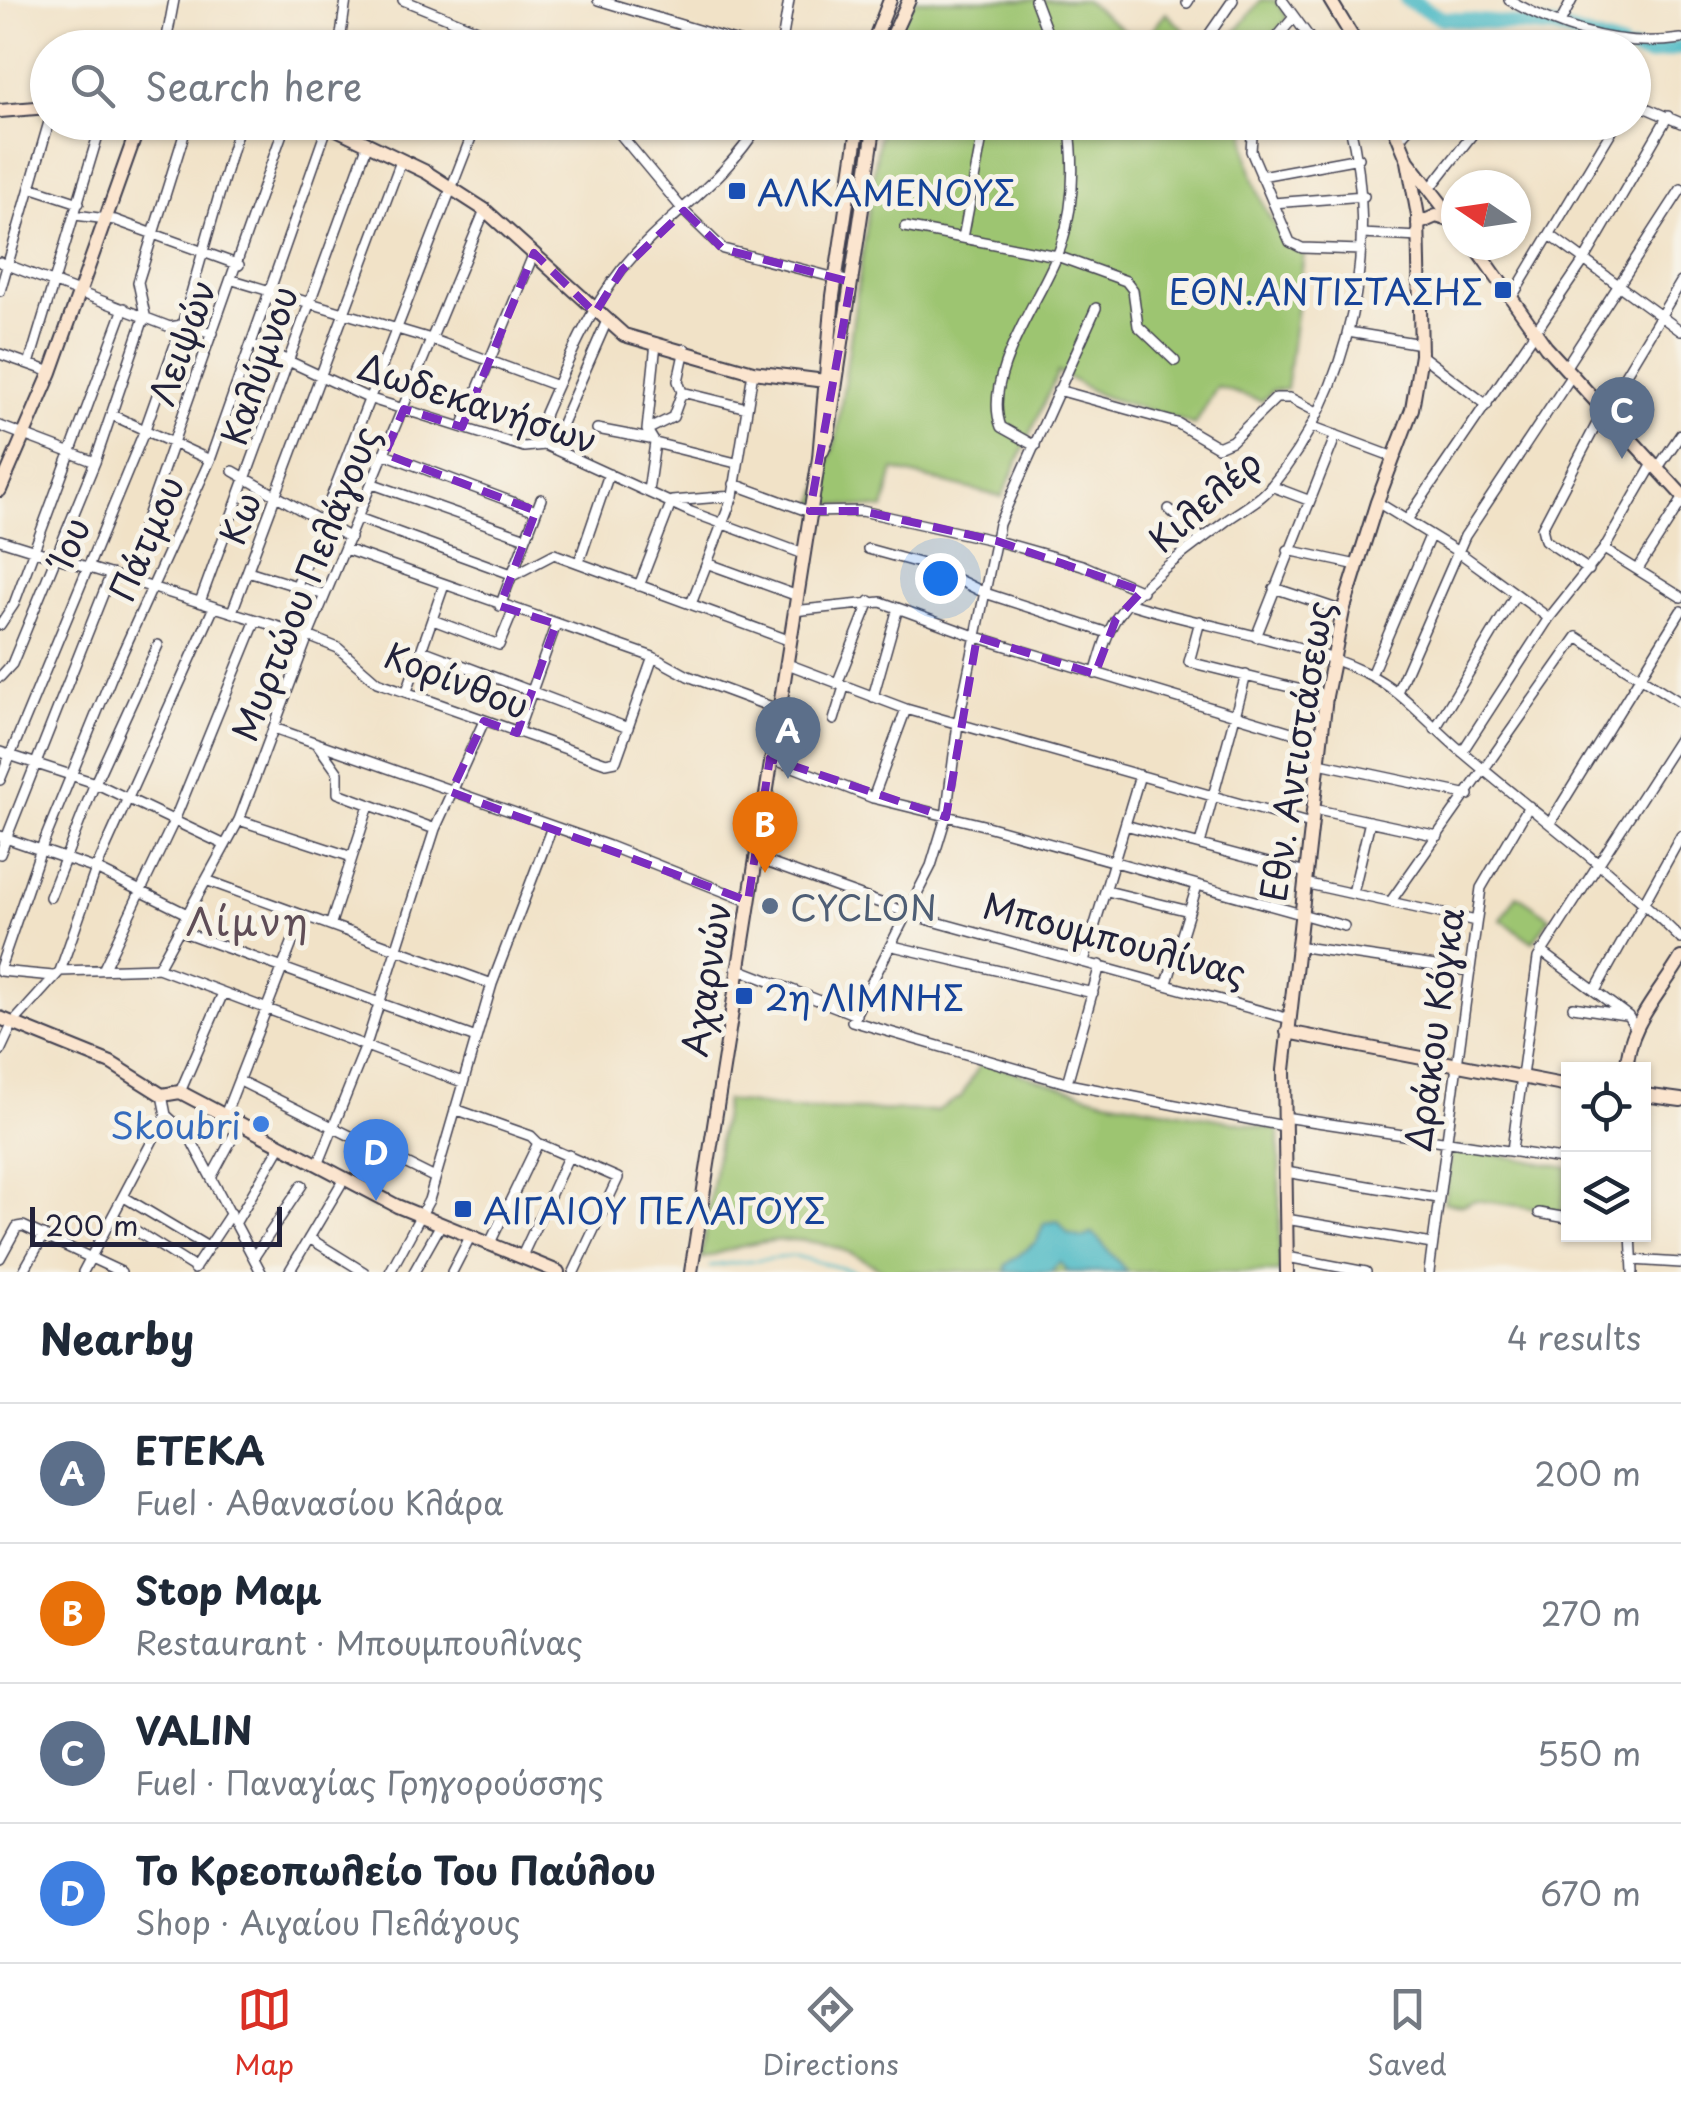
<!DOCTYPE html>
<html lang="en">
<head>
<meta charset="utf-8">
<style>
	:root { --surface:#fff; --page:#f2f2f3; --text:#1f2937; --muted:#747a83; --line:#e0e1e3; --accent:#d93025 }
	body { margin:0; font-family:"Playpen Sans",sans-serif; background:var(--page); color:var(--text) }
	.controls { position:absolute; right:30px; bottom:30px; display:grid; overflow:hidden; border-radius:0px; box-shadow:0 2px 8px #0004 }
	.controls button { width:90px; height:90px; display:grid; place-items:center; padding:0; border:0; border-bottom:2px solid var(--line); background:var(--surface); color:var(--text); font:50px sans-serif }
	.compass { position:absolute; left:1441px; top:170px; width:90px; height:90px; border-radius:50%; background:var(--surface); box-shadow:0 2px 8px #0004; rotate:283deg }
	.scale { position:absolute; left:30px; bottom:25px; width:252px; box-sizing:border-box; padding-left:10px; border:5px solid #22223b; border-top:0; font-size:28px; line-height:35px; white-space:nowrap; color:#22223b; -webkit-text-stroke:8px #f7f3e8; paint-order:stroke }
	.you { position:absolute; left:940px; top:578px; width:35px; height:35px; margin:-25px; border:8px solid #fff; border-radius:50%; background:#1a73e8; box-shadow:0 0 0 15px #1a73e833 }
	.badge { display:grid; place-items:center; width:65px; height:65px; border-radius:50%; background:var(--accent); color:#fff; font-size:32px; font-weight:700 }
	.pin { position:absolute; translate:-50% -82px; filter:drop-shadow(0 2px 5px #0008) }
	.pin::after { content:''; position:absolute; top:52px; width:35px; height:30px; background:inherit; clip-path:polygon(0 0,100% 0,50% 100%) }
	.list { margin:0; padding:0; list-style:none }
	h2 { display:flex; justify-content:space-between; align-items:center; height:130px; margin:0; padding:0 40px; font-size:42px }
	h2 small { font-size:32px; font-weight:400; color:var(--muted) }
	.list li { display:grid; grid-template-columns:65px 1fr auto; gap:30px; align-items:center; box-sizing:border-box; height:140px; padding:0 40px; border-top:2px solid var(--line) }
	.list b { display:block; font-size:38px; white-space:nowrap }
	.list p { margin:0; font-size:32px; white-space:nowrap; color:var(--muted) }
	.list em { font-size:32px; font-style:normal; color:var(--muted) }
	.icon { flex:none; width:55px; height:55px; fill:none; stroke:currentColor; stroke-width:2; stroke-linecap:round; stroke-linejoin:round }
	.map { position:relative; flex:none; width:1681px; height:1272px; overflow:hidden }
	.search { position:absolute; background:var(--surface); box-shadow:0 2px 8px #0004; left:30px; right:30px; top:30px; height:110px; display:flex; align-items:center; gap:25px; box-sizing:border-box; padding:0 35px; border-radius:55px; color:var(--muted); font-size:38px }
	.sheet { height:690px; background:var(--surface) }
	nav { display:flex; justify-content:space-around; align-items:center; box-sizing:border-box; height:140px; border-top:2px solid var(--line); background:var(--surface); font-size:28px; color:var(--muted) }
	nav a { display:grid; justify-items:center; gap:5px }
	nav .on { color:var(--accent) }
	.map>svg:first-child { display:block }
</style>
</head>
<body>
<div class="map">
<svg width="1681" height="1272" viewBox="0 0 1681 1272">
	<rect width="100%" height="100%" fill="#f7f3e8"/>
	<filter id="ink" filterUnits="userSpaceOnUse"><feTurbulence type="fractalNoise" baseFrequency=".01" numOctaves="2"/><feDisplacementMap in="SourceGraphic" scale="20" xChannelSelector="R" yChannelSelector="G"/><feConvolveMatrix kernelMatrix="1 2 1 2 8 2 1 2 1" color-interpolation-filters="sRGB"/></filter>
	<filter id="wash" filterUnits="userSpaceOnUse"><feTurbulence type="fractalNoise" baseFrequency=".0048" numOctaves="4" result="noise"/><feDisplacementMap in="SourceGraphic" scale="40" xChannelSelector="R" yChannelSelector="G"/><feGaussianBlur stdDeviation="2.25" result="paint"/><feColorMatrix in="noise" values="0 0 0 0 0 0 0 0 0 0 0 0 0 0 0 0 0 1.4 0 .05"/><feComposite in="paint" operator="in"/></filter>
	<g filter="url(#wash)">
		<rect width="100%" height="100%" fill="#f1e2c7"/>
		<path fill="#9dc571" stroke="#607456" stroke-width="2.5" d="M913 0H1085L1141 44 1166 13 1202 47 895 48 901 22Z
			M1261 0H1275L1288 18 1262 47H1224Z
			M881 123H1247C1240 158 1270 241 1304 254L1286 390H1273L1262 401 1217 387 1195 425 1099 395 1058 372 1002 497 894 470 884 509 815 503 836 439Z
			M1517 895 1550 917 1533 942 1501 920Z
			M982 1061 1096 1097 1279 1130 1280 1272H885C820 1230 771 1233 701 1259L725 1100 788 1109 936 1111 961 1097Z
			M1452 1146 1568 1168 1562 1212 1475 1200 1462 1205 1444 1202Z"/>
		<path fill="#4cb9c5" stroke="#376e80" stroke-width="2.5" d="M1058 1221 1068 1234 1082 1238 1093 1233 1127 1272H1068L1060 1262 1050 1272H1006V1265L1037 1241 1044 1223Z"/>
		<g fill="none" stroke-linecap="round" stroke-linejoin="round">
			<path stroke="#4cb9c5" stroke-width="2.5" d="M710 1266 795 1256 857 1272"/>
			<path stroke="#4cb9c5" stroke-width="15" d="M1407 0 1442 18 1556 28 1621 48
				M1634 51 1648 55 1681 47"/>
		</g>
	</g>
	<g filter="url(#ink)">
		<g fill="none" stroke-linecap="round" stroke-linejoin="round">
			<defs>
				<path id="street" d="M403 0 522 48
					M598 0 758 48
					M1035 0 1053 48
					M1282 0 1317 48
					M1509 0C1562 30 1621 48 1681 39
					M1187 3 1189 0
					M1561 21 1572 0
					M1206 39 1233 0
					M165 48 174 0
					M339 48 346 0
					M781 48 789 0
					M1268 48 1294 17
					M1457 48V47
					M1634 103 1681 123
					M610 122 684 211 723 249 851 282
					M1253 122 1251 151 1290 242 1302 248 1361 250
					M1399 139 1414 122
					M1261 176 1359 158
					M30 187 79 203
					M1429 190 1482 122
					M1273 203 1364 196
					M75 215 115 220 239 265
					M905 227 1057 256 1126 281 1133 290 1138 326 1175 361
					M1362 234 1419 237
					M1550 235 1681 331
					M963 238 985 122
					M0 262 170 327 182 325 213 333
					M233 280 431 339 557 386
					M0 291 49 122
					M1512 297 1617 122
					M1096 308 999 524 958 723 946 817 931 866 852 1021 1073 1085 1284 1126
					M1348 332 1421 344
					M252 344 368 398 524 447 545 445 691 512 801 553
					M685 349 678 381 682 392 747 408
					M0 354 51 372
					M1421 355 1487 405
					M29 364 102 122
					M1565 368 1681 189
					M1058 390 1177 423 1218 447 1232 441 1276 398H1290L1317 412
					M112 415 210 460
					M0 426 95 462
					M1311 426 1394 457
					M462 427 534 253
					M597 429 650 439
					M647 430 673 417 682 392
					M655 443 736 463
					M545 445 541 431 545 413C567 363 588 312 622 269 667 214 720 188 761 122
					M545 445 556 437 606 323
					M1035 446 1001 427C981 374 1044 296 1061 246 1074 207 1075 163 1069 122
					M385 454 536 511
					M1657 469 1681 434
					M233 471 350 538
					M373 484 526 538
					M734 484 810 512 862 511 997 541 1082 565 1142 591
					M1271 486 1308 500
					M648 491 655 443 647 430 656 343
					M1377 502 1460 553 1549 618
					M1169 509 1202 539
					M358 518 514 575 554 554 788 640
					M1407 520 1585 259 1668 116
					M0 540 308 636 338 648 377 682 606 763 616 761 653 657 688 676 777 709
					M345 549 653 657
					M868 549 930 566 985 593 1108 633
					M1604 549 1681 597
					M1288 550 1357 565
					M579 562 609 474
					M709 564 795 595
					M1638 569 1681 502
					M1589 570 1545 540 1542 528 1604 410 1681 282
					M248 571 325 595
					M125 579 286 122
					M297 585 477 122
					M639 586 672 501 733 496
					M1274 588 1343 611
					M200 602 367 146
					M691 604 733 496 753 372
					M1131 604C1208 628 1292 638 1366 673 1402 690 1429 724 1460 750 1534 813 1612 870 1681 939
					M500 606 541 499
					M793 611 881 602 977 637 1321 741
					M232 612 401 161
					M433 620 499 645 513 611
					M1200 621 1189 662 1326 696
					M0 625 14 604 124 308
					M1256 637 1336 435
					M422 650 628 728
					M785 663 906 709 1311 824
					M1095 674C1101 655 1106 634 1117 617 1143 580 1190 549 1226 521 1239 511 1258 502 1269 489 1351 392 1381 245 1349 122
					M1371 675 1430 536
					M0 677 12 664 95 462 145 315 138 282 188 122
					M837 684 870 601
					M407 691 444 585
					M1397 692 1465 536 1572 375
					M873 697 898 608
					M834 720 844 687
					M274 728 609 846 748 901
					M1435 729 1516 594
					M517 733 556 624
					M318 745 338 773V793L435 829
					M0 752 95 783 225 845
					M1462 752 1549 618 1604 549 1653 464
					M770 758 873 798 983 825 1344 926
					M1319 763 1469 795
					M0 780 144 432 182 325 240 122
					M873 798 906 709
					M1313 809 1438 836
					M239 820 352 857
					M1550 823 1681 611
					M1125 825 1306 873
					M0 836 96 869 187 914
					M1200 844 1246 675
					M0 854 111 574
					M755 858 922 918 1290 1019
					M206 880 492 984
					M1304 883 1476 921
					M1107 891 1189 911
					M1353 893 1370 821
					M50 897 95 783 158 645
					M1391 901 1577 637 1681 703
					M331 923 369 805
					M178 930 476 1038
					M893 946 1093 993
					M1296 946 1470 971
					M1541 951 1628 1016 1634 1026
					M1084 961 1140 775
					M0 968 41 849 111 678 210 460 329 122
					M104 968 174 821 256 620
					M158 968 239 820 308 636 485 210
					M736 968 856 1015
					M0 971 53 976
					M60 971 158 968 462 1082
					M1167 983 1197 886
					M1595 991 1681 836
					M1573 1007 1625 1015
					M0 1051 13 1023 60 971 96 869 214 607
					M240 1081 435 1178
					M1067 1083 1100 965
					M180 1092 223 993
					M162 1095 166 1115 189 1136 261 1272
					M455 1109 531 1136 538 1143 618 1178 574 1272
					M225 1115 303 915
					M1284 1117 1568 1160
					M1512 1150 1538 958 1681 736
					M318 1165 365 1048 435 829 484 721
					M1286 1172 1437 1198
					M212 1176 240 1124
					M124 1197 208 1247
					M1539 1213 1567 1218 1568 1206
					M114 1217 195 1268
					M1286 1219 1432 1244
					M236 1222 281 1145
					M1631 1234 1633 1272
					M309 1238 364 1272
					M489 1245 538 1143
					M254 1257 302 1185
					M1287 1257 1366 1272
					M0 1258 17 1227 23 1226 121 1272
					M521 1258 569 1155
					M1632 1260 1681 1263
					M194 1269 231 1213
					M23 1272 44 1235
					M83 1272 166 1115
					M289 1272 344 1179
					M390 1272 429 1200 492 984 552 827
					M414 1272 440 1226
					M452 1272 470 1237
					M1429 1272 1481 888 1529 806"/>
				<path id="secondary" d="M1330 0 1359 48
					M871 48 890 0
					M887 48 909 0
					M0 111 48 107
					M322 122 426 172 485 210 624 335 753 372 825 381
					M1392 122 1408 161 1456 223
					M1418 224 1436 216 1453 221
					M1474 245 1546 347 1681 494
					M822 451 828 436 875 122
					M0 490 51 372 140 122
					M0 1018 111 1063 162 1095 180 1092 397 1206 558 1272
					M1287 1032 1568 1086
					M1627 1070C1626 1027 1660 994 1681 958
					M1644 1095 1681 1100
					M691 1272 819 458 833 296 859 122
					M1287 1272 1284 1070 1326 696 1343 611 1377 502 1412 409 1421 355 1418 216 1408 161"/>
			</defs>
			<use href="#street" stroke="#413f50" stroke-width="12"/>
			<use href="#secondary" stroke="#413f50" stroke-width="16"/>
			<use href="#street" stroke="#fff" stroke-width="9"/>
			<use href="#secondary" stroke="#fbe5cf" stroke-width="12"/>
		</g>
	</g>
	<path fill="none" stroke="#7b2cbf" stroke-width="8" stroke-dasharray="20 12" stroke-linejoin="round" d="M684 211 723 249 851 282 810 511H862L997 541 1142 591 1116 619 1095 674 977 637 946 817 770 758 748 901 451 792 484 721 517 733 556 624 500 606 536 511 385 454 404 409 462 427 534 253 595 313 622 270Z"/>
	<g fill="#1a4fb4" stroke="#f7f3e8" stroke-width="4">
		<rect x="727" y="181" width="20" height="20" rx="5"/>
		<rect x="1493" y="280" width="20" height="20" rx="5"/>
		<rect x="734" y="986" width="20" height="20" rx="5"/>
		<rect x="453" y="1199" width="20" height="20" rx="5"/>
	</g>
	<circle fill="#5c6f8a" stroke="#f7f3e8" stroke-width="4" cx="770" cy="906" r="10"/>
	<circle fill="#3f7fe0" stroke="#f7f3e8" stroke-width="4" cx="261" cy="1124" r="10"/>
	<g text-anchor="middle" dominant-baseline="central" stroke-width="10" stroke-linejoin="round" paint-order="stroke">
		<g font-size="35" fill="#164399" stroke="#f7f3e8" text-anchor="start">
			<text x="757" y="191">ΑΛΚΑΜΕΝΟΥΣ</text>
			<text x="1483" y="290" text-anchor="end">ΕΘΝ.ΑΝΤΙΣΤΑΣΗΣ</text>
			<text x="764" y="996">2η ΛΙΜΝΗΣ</text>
			<text x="483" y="1209">ΑΙΓΑΙΟΥ ΠΕΛΑΓΟΥΣ</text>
		</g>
		<g font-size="35" fill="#22223b" stroke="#f7f3e8">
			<text transform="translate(181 342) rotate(-70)">Λειψών</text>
			<text transform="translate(258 365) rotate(-71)">Καλύμνου</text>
			<text transform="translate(478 402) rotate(18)">Δωδεκανήσων</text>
			<text transform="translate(1204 500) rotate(-41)">Κιλελέρ</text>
			<text transform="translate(239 518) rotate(-69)">Κω</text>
			<text transform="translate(145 538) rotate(-66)">Πάτμου</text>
			<text transform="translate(68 542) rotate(-67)">Ίου</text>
			<text transform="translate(304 583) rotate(-68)">Μυρτώου Πελάγους</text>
			<text transform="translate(457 679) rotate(21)">Κορίνθου</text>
			<text transform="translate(1295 751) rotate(-81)">Εθν. Αντιστάσεως</text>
			<text transform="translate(1115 938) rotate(15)">Μπουμπουλίνας</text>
			<text transform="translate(705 979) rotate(-81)">Αχαρνών</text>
			<text transform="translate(1433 1029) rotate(-82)">Δράκου Κόγκα</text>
		</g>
		<g font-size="35" fill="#4e5e75" stroke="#f7f3e8" text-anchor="start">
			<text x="790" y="906">CYCLON</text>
		</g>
		<g font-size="35" fill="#366cbe" stroke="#f7f3e8" text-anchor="end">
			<text x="241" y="1124">Skoubri</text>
		</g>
		<g font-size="38" letter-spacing="2.5" fill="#5f4d57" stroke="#f7f3e8">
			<text x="248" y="920">Λίμνη</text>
		</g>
	</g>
</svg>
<div class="controls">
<button><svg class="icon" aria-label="locate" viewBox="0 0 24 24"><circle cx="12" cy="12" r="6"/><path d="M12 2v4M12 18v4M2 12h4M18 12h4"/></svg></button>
<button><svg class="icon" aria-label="layers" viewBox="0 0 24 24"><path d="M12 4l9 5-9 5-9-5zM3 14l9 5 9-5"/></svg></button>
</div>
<svg class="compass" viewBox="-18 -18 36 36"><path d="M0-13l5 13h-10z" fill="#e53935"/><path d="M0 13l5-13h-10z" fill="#747a83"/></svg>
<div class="scale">200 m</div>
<div class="you"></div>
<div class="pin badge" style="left:788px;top:779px;background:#5c6f8a">A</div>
<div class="pin badge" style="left:765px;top:873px;background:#e8710a">B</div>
<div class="pin badge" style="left:1622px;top:459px;background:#5c6f8a">C</div>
<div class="pin badge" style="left:376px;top:1201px;background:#3f7fe0">D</div>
<div class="search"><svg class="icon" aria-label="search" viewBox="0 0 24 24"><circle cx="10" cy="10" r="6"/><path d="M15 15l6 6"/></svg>Search here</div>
</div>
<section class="sheet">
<h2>Nearby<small>4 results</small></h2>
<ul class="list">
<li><span class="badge" style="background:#5c6f8a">A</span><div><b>ΕΤΕΚΑ</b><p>Fuel · Αθανασίου Κλάρα</p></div><em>200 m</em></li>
<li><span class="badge" style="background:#e8710a">B</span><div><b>Stop Μαμ</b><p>Restaurant · Μπουμπουλίνας</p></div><em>270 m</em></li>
<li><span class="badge" style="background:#5c6f8a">C</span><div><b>VALIN</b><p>Fuel · Παναγίας Γρηγορούσσης</p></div><em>550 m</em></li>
<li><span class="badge" style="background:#3f7fe0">D</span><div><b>Το Κρεοπωλείο Του Παύλου</b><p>Shop · Αιγαίου Πελάγους</p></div><em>670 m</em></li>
</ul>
</section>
<nav>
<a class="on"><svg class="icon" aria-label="map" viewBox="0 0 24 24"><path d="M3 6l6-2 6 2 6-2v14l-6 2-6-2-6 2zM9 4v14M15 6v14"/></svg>Map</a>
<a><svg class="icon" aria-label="directions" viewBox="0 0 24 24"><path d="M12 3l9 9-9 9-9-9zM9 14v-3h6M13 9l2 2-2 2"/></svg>Directions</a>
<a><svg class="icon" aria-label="saved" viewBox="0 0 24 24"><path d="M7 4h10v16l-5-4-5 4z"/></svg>Saved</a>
</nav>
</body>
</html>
